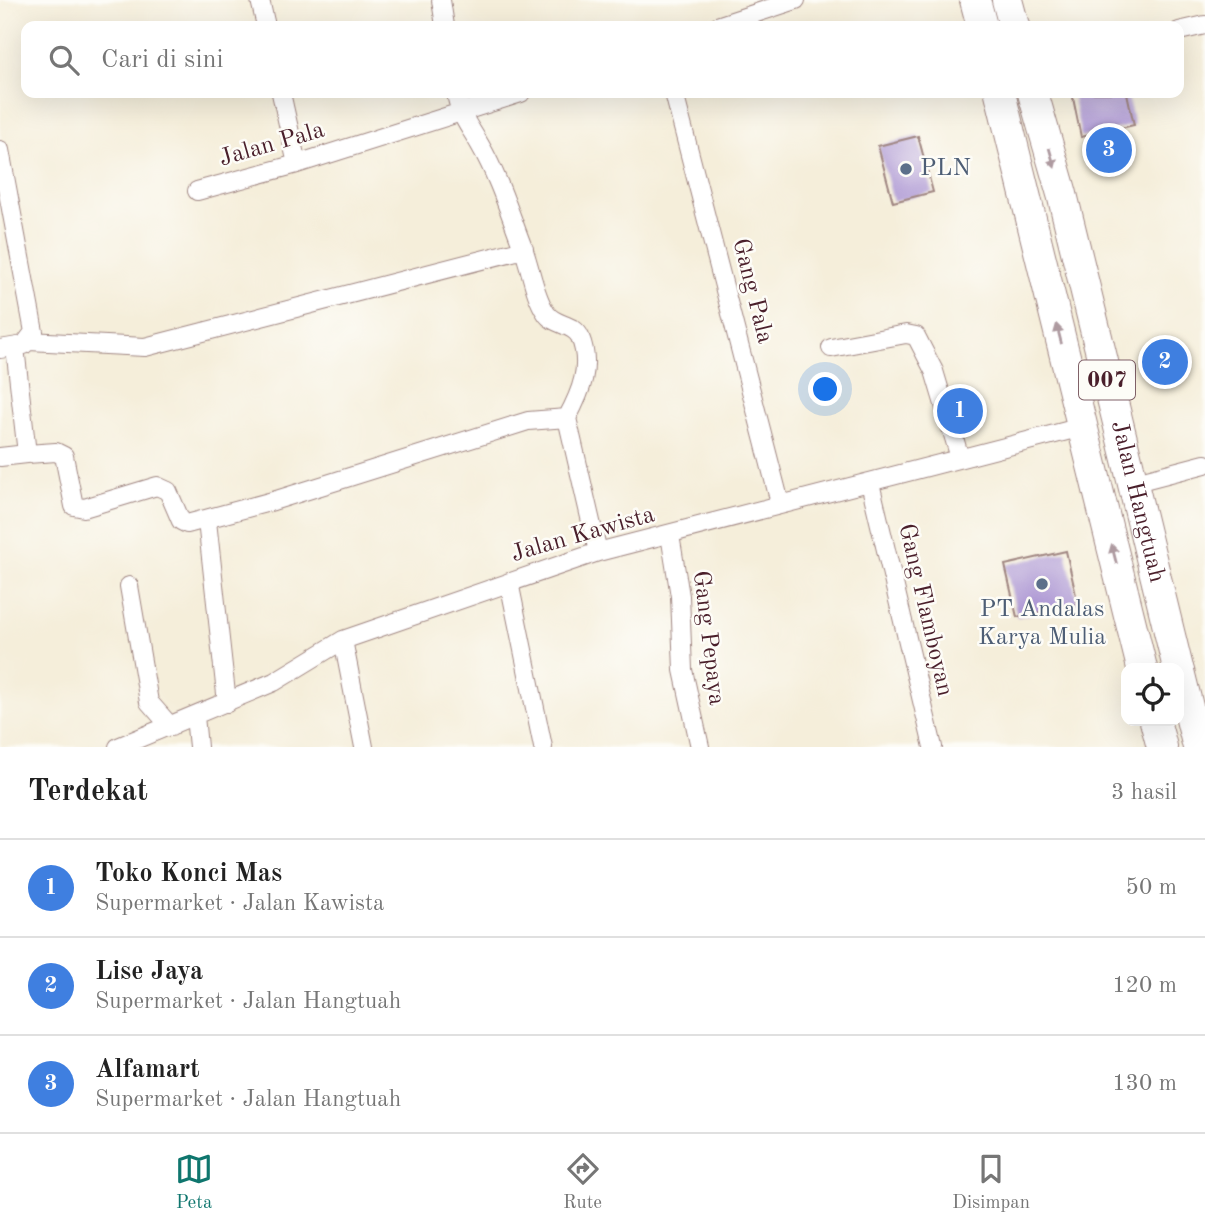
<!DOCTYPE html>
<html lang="id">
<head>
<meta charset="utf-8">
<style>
	:root { --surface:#fff; --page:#f2f2f2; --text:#222; --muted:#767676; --line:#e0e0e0; --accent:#0f766e }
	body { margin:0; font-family:"Old Standard TT",serif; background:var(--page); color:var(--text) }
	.controls { position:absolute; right:21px; bottom:21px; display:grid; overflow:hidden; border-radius:14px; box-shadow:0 7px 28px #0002 }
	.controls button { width:63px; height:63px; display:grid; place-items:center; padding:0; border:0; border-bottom:2px solid var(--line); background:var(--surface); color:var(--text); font:35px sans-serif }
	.you { position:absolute; left:826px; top:390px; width:24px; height:24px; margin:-18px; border:5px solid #fff; border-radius:50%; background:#1a73e8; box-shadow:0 0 0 10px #1a73e833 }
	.badge { display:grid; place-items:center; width:46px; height:46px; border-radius:50%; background:var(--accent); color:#fff; font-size:23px; font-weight:700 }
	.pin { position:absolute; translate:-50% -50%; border:4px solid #fff; box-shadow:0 2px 7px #0006 }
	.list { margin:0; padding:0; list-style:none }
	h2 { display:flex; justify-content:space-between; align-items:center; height:91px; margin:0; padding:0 28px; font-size:30px }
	h2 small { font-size:23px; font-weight:400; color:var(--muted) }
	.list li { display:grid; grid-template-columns:46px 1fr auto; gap:21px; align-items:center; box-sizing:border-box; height:98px; padding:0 28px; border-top:2px solid var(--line) }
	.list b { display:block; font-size:26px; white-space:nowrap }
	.list p { margin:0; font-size:23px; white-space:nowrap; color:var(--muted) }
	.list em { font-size:23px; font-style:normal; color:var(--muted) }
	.icon { flex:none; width:38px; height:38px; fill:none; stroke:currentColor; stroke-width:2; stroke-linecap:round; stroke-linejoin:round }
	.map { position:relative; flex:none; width:1205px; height:747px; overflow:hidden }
	.search { position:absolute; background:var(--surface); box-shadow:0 7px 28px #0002; left:21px; right:21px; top:21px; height:77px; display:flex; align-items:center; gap:18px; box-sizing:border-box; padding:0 24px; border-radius:14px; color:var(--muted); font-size:26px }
	.sheet { height:385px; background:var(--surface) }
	nav { display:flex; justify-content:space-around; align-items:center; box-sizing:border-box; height:98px; border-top:2px solid var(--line); background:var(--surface); font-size:19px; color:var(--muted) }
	nav a { display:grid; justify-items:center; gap:4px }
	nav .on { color:var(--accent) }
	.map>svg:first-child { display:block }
</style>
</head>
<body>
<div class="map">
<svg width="1205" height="747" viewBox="0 0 1205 747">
	<rect width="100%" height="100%" fill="#fdfcf7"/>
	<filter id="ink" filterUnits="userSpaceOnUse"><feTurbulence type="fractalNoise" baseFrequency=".0143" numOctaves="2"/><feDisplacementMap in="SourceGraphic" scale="14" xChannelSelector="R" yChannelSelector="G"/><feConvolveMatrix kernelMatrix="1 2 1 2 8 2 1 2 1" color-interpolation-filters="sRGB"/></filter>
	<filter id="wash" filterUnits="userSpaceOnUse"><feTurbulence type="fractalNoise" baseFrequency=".00686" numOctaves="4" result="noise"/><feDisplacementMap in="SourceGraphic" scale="28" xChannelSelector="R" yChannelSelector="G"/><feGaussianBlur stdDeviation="1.57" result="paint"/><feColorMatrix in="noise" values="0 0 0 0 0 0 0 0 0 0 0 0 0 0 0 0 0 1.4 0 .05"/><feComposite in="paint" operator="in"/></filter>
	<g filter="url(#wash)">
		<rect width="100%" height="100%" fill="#f5eeda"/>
		<g id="blocks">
			<path fill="#b09bd5" d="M1072 93H1127L1134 125 1081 137Z
				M918 136 933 192 893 202 878 146Z
				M1066 551 1078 604 1017 617 1005 565Z"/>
		</g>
	</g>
	<g filter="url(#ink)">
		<use href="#blocks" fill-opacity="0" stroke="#a08682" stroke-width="2"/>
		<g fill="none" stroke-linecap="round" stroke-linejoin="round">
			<defs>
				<path id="street" d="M260 0 266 26
					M441 0 445 26
					M717 26 796 0
					M1179 31 1205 25
					M281 93 297 164
					M456 93C460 117 469 125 480 145 498 176 510 214 523 248 531 269 534 295 546 313 554 326 574 323 580 337 592 366 581 392 567 418L598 552
					M674 93 780 503
					M0 150 34 332 24 345 0 349
					M197 191 297 164 521 93
					M29 341 145 347 524 249
					M15 347 27 454 56 452 64 456 74 506 84 508 157 486 168 491 181 521 187 524 273 501 528 421 567 418
					M831 348 906 334 916 336 934 371 960 458
					M0 457 27 454
					M870 483 933 747
					M1132 483 1205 464
					M207 521 227 703
					M670 535 680 596 683 670 700 747
					M509 582 543 747
					M129 586 149 702 171 727
					M343 640 364 747
					M195 716 198 747
					M118 747 274 682 343 640 598 552 1082 427"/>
				<g id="highway">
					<path d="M975 0 982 26"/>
					<path d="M1007 0 1014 26"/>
					<path d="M1000 93 1142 668"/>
					<path id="s1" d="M1033 93 1062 194 1178 668"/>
					<path d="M1179 671 1198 747"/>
					<path d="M1155 721 1162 747"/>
				</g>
			</defs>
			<use href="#street" stroke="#a08682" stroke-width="20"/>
			<use href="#highway" stroke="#a08682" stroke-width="32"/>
			<use href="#street" stroke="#fff" stroke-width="18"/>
			<use href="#highway" stroke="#fff" stroke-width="30"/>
		</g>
		<defs><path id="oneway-solid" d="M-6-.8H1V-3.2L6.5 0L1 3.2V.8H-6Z" transform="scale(1.75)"/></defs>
		<g fill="#ae9aa0">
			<use href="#oneway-solid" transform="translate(1052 158) rotate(74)"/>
			<use href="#oneway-solid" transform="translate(1059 334) rotate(-104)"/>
			<use href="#oneway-solid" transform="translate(1114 554) rotate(-104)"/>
		</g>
	</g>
	<g fill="#5c6f8a" stroke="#fdfcf7" stroke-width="2.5">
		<circle cx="906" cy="169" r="7"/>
		<circle cx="1042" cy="584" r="7"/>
	</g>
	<g text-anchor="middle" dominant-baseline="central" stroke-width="5" stroke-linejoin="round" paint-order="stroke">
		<rect fill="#fdfcf7" stroke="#806168" stroke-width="2" x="1079" y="360.5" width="56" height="39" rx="5"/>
		<g font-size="23" font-weight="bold" fill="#4a1f2b">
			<text x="1107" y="380">007</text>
		</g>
		<g font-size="24" fill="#4a1f2b" stroke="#fdfcf7">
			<text transform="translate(272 145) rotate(-16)">Jalan Pala</text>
			<text transform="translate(752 291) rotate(76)">Gang Pala</text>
			<text stroke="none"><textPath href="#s1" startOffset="422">Jalan Hangtuah</textPath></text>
			<text transform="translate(583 535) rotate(-16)">Jalan Kawista</text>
			<text transform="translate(925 610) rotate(77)">Gang Flamboyan</text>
			<text transform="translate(708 638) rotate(83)">Gang Pepaya</text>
		</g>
		<g font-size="24" fill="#4e5e75" stroke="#fdfcf7" text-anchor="start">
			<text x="920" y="169">PLN</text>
			<text x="1042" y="610" text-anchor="middle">PT Andalas<tspan x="1042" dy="28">Karya Mulia</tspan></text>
		</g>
	</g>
</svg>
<div class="controls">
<button><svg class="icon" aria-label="locate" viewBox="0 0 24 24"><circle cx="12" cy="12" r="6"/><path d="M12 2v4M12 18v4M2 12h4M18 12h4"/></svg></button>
</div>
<div class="you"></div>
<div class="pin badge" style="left:960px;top:411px;background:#3f7fe0">1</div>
<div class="pin badge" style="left:1165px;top:362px;background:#3f7fe0">2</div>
<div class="pin badge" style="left:1109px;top:150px;background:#3f7fe0">3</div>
<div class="search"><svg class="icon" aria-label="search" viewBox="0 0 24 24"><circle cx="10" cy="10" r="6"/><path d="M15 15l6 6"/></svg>Cari di sini</div>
</div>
<section class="sheet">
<h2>Terdekat<small>3 hasil</small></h2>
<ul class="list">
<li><span class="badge" style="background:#3f7fe0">1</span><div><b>Toko Konci Mas</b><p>Supermarket · Jalan Kawista</p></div><em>50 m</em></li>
<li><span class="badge" style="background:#3f7fe0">2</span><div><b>Lise Jaya</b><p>Supermarket · Jalan Hangtuah</p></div><em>120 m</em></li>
<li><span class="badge" style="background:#3f7fe0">3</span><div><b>Alfamart</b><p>Supermarket · Jalan Hangtuah</p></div><em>130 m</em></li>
</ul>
</section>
<nav>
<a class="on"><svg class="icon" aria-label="map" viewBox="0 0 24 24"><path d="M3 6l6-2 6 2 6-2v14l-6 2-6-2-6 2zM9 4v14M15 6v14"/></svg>Peta</a>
<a><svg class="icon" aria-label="directions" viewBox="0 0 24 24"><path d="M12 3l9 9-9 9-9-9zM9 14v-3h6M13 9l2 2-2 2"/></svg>Rute</a>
<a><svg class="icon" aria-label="saved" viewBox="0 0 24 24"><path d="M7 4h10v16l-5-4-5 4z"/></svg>Disimpan</a>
</nav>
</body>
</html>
